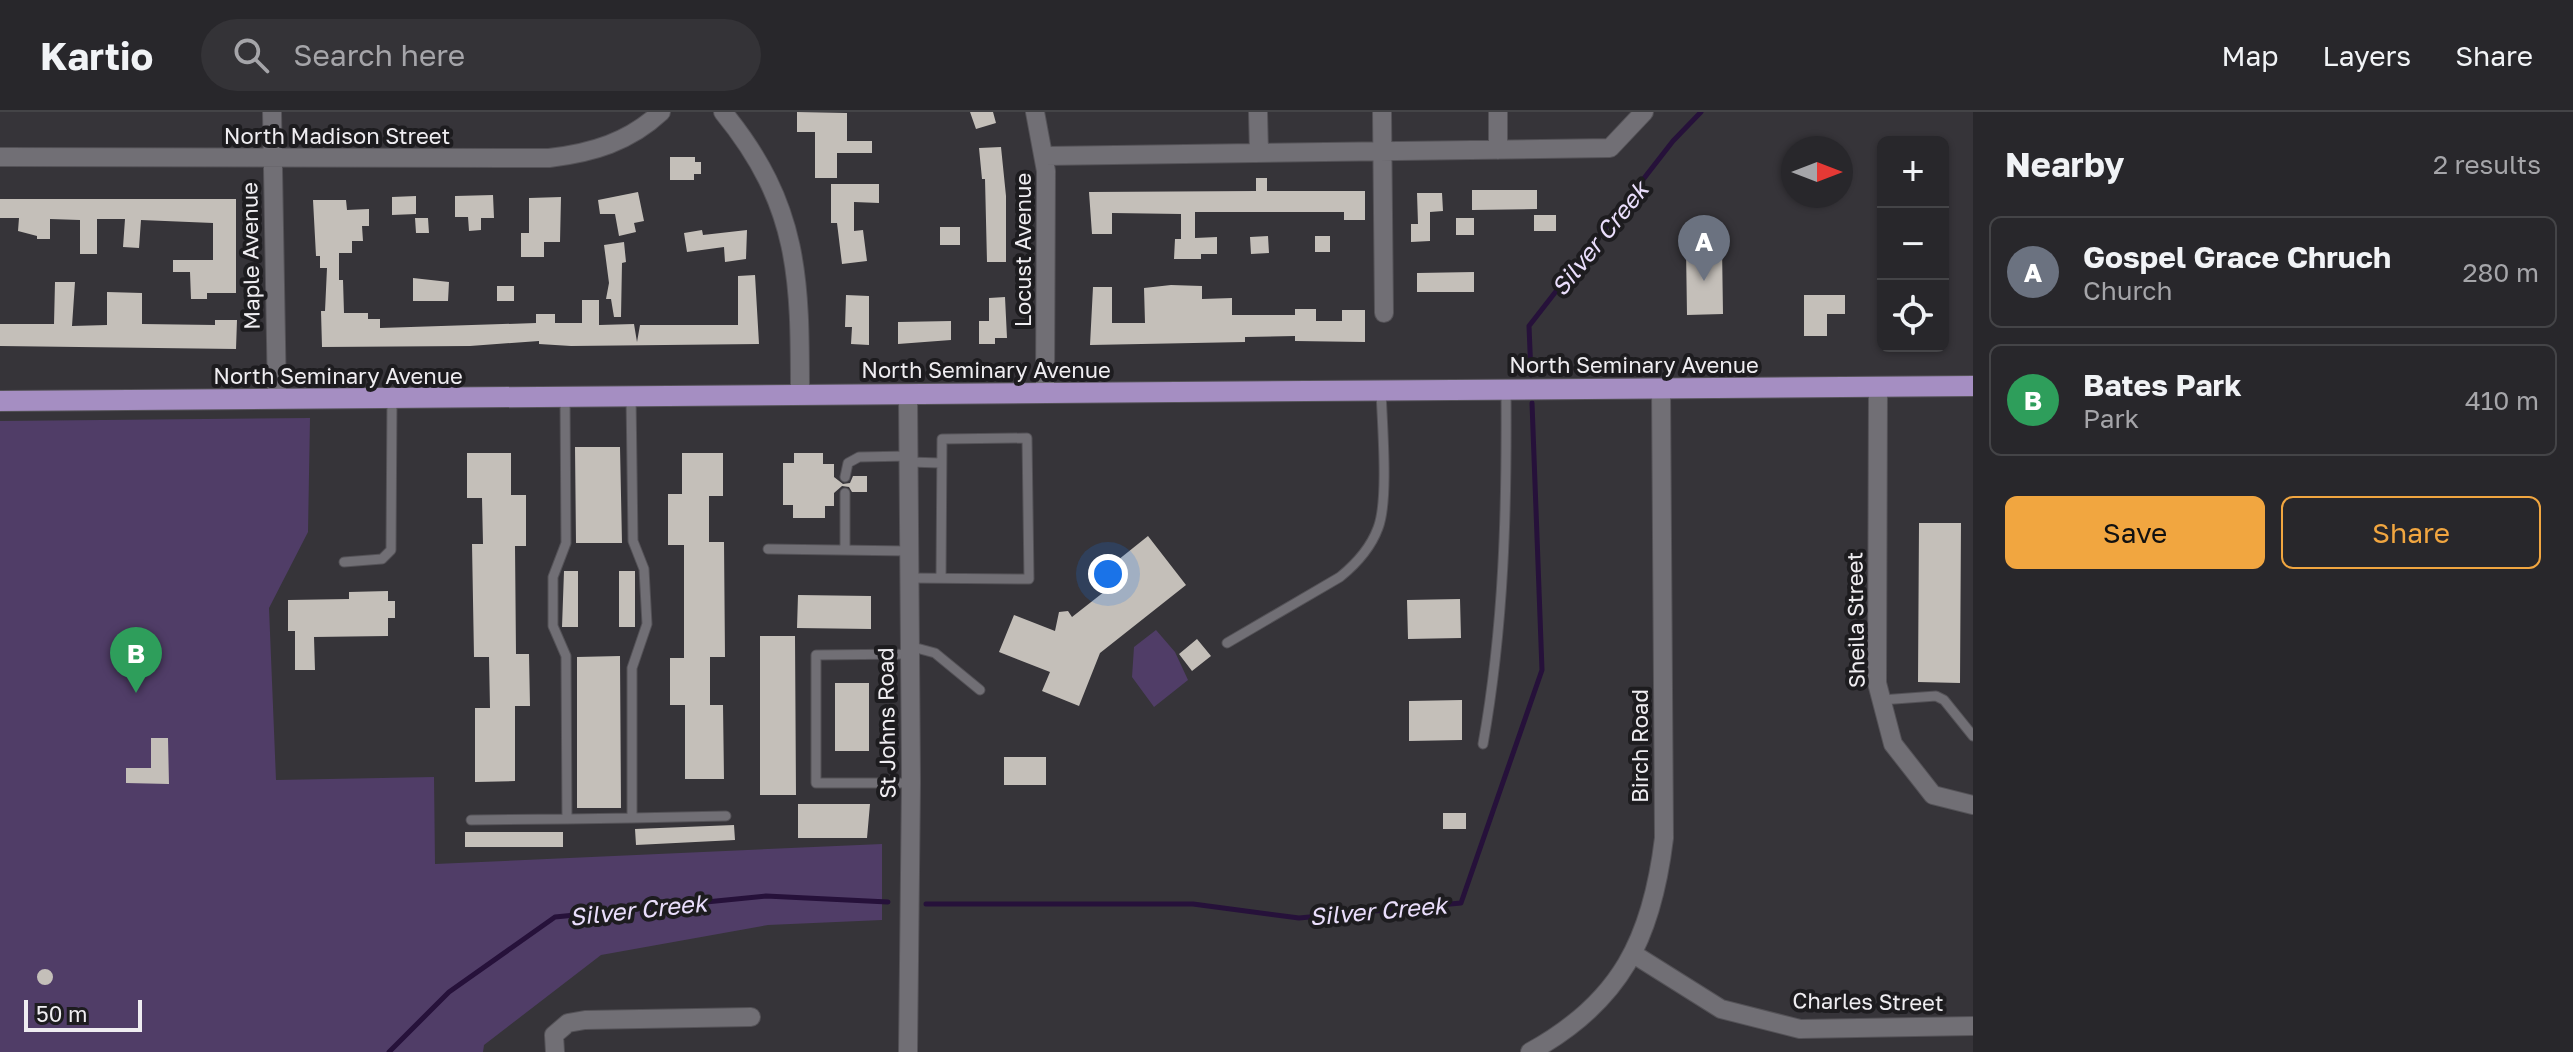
<!DOCTYPE html>
<html lang="en">
<head>
<meta charset="utf-8">
<style>
	:root { --surface:#28272b; --page:#343337; --text:#f1f3f6; --muted:#a5a5a9; --line:#444447; --accent:#f1a640 }
	body { margin:0; font-family:"Golos Text",sans-serif; background:var(--page); color:var(--text) }
	.controls { position:absolute; right:24px; top:24px; display:grid; overflow:hidden; border-radius:12px; box-shadow:0 2px 6px #0004 }
	.controls button { width:72px; height:72px; display:grid; place-items:center; padding:0; border:0; border-bottom:2px solid var(--line); background:var(--surface); color:var(--text); font:40px sans-serif }
	.compass { position:absolute; left:1781px; top:24px; width:72px; height:72px; border-radius:50%; background:var(--surface); box-shadow:0 2px 6px #0004; rotate:90deg }
	.scale { position:absolute; left:24px; bottom:20px; width:118px; box-sizing:border-box; padding-left:8px; border:4px solid #efedf1; border-top:0; font-size:22px; line-height:28px; white-space:nowrap; color:#efedf1; -webkit-text-stroke:6px #1d1c1f; paint-order:stroke }
	.you { position:absolute; left:1108px; top:462px; width:28px; height:28px; margin:-20px; border:6px solid #fff; border-radius:50%; background:#1a73e8; box-shadow:0 0 0 12px #1a73e833 }
	.badge { display:grid; place-items:center; width:52px; height:52px; border-radius:50%; background:var(--accent); color:#fff; font-size:26px; font-weight:700 }
	.pin { position:absolute; translate:-50% -66px; filter:drop-shadow(0 2px 4px #0008) }
	.pin::after { content:''; position:absolute; top:42px; width:28px; height:24px; background:inherit; clip-path:polygon(0 0,100% 0,50% 100%) }
	.list { margin:0; padding:0; list-style:none }
	h2 { display:flex; justify-content:space-between; align-items:center; height:104px; margin:0; padding:0 32px; font-size:34px }
	h2 small { font-size:26px; font-weight:400; color:var(--muted) }
	.list li { display:grid; grid-template-columns:52px 1fr auto; gap:24px; align-items:center; box-sizing:border-box; height:112px; margin:0 16px 16px; padding:0 16px; border:2px solid var(--line); border-radius:12px }
	.list b { display:block; font-size:30px; white-space:nowrap }
	.list p { margin:0; font-size:26px; white-space:nowrap; color:var(--muted) }
	.list em { font-size:26px; font-style:normal; color:var(--muted) }
	.actions { display:flex; gap:16px; padding:24px 32px }
	.actions a { flex:1; padding:18px 0; border:2px solid var(--accent); border-radius:12px; text-align:center; font-size:28px; color:var(--accent) }
	.actions .main { background:var(--accent); color:#111 }
	.icon { flex:none; width:44px; height:44px; fill:none; stroke:currentColor; stroke-width:2; stroke-linecap:round; stroke-linejoin:round }
	.map { position:relative; flex:none; width:1973px; height:940px; overflow:hidden }
	header { display:flex; align-items:center; gap:48px; box-sizing:border-box; height:112px; padding:0 40px; background:var(--surface); border-bottom:2px solid var(--line) }
	header strong { font-size:38px }
	nav { display:flex; gap:44px; margin-inline-start:auto; font-size:28px }
	.search { width:560px; height:72px; background:var(--page); display:flex; align-items:center; gap:20px; box-sizing:border-box; padding:0 28px; border-radius:44px; color:var(--muted); font-size:30px }
	main { display:flex }
	aside { flex:1; background:var(--surface) }
	.map>svg:first-child { display:block }
</style>
</head>
<body>
<header>
<strong>Kartio</strong>
<div class="search"><svg class="icon" aria-label="search" viewBox="0 0 24 24"><circle cx="10" cy="10" r="6"/><path d="M15 15l6 6"/></svg>Search here</div>
<nav><a>Map</a><a>Layers</a><a>Share</a></nav>
</header>
<main>
<div class="map">
<svg width="1973" height="940" viewBox="0 0 1973 940">
	<rect width="100%" height="100%" fill="#363439"/>
	<path fill="#503d67" d="M310 306 308 420 269 496 276 668 434 665 435 752 882 732V808L768 813 601 843 484 933 483 940H0V309Z
		M1156 518 1175 540 1188 568 1154 595 1132 565 1134 535Z"/>
	<g fill="none" stroke-linecap="round" stroke-linejoin="round">
		<path stroke="#26113a" stroke-width="5" d="M1531 263 1529 214 1673 29 1701 0
			M926 792H1193L1299 806 1461 791 1542 558 1532 291
			M389 940 449 880 555 805 766 784 888 790"/>
	</g>
	<path fill="#c4bfb9" d="M797 0 847 1V29H872V41H837V66H815V20H797Z
		M970 0H993L996 11 976 17Z
		M1001 35 1006 84V150H987L985 67H982L979 36Z
		M670 45H695V50H701V62H694V68H670Z
		M1256 66H1267V79H1365V108H1344V100H1195V126L1217 125V142H1201V147H1174L1175 127H1181V102L1112 101V122H1092L1089 80 1256 79Z
		M831 72H879V91L854 90V119L863 118 867 149 842 152 837 111H831Z
		M1472 78H1537V97L1472 98Z
		M638 80 644 109 634 111 636 120 619 124 615 102H600L598 88Z
		M1417 81H1442L1443 99 1430 100V129L1411 130V112H1418Z
		M493 83 494 106H481V118L469 119 468 105H455V84Z
		M416 84V102L392 103V85Z
		M561 85 560 130H544V145H521V121H529V86Z
		M0 87H236V181H207V187H191L190 160H173V148H213V111L141 108 139 136 123 135 125 107H97V142H80V108L50 107V127H37V124L18 119 19 106H0Z
		M313 88H346L347 98 369 97V114H362L363 129H352V141H339V168H343L344 201H368V207H380V216L536 211V202H555V211H582V188H599V213L634 212 637 230 640 213H738V164L755 163 759 232 571 234 539 232V229L470 234 322 235 321 199H325L327 156H320V144H316Z
		M1534 103H1556V119H1534Z
		M415 106H428L429 121H416Z
		M1456 106H1474V123H1456Z
		M940 115H960V133H940Z
		M702 118 703 123 747 118 746 147 725 150 724 135 687 140 684 121Z
		M1268 124 1269 141 1251 142 1250 125Z
		M1315 124H1330V140H1315Z
		M624 130 626 150 622 151 621 205H614L611 187H606L609 171 604 133Z
		M1722 135 1723 202 1687 203 1686 136Z
		M1474 160V180H1417V161Z
		M413 166 449 170 448 189H413Z
		M55 170H75L72 214 107 213V180L142 181V212L215 213V208H237L236 237 0 234V212H54Z
		M1171 173 1202 174V187L1232 186V203H1295V197H1316V209H1342V198H1365V230L1295 229V224L1245 225V230L1090 233 1093 175H1112V211H1145L1144 176Z
		M497 174H514V189H497Z
		M846 183 869 184V233L851 232 852 215H845Z
		M1804 183H1845V202H1827V224H1804Z
		M1005 185 1007 226H995V232H979V209H989V186Z
		M951 209V228L898 232V210Z
		M575 335H620L622 431H576Z
		M467 341H511V383H526V434H515L516 542H529L530 594H515V669L475 670V596H490L489 545H474L472 432H483L482 386H467Z
		M682 341H723V384H709V430H724L725 545H710V593H723L724 667H685V593H670V546H684V433H668V382H682Z
		M794 341H823V352H834V365L843 372 850 371 853 364H867V380H852L849 375 842 374 834 381V394H825V406H793V393H783V351H794Z
		M1919 411H1961L1960 571 1918 570Z
		M1148 424 1186 473 1100 541 1079 594 1042 579 1050 560 999 540 1014 503 1055 519 1059 500 1068 499 1072 505 1123 465 1113 452Z
		M564 459H578V515H562Z
		M619 459H635V515H619Z
		M388 479V489H395V506H388V524L314 525 315 558H295V519H288V488L349 487V480Z
		M798 483 871 484V517L797 516Z
		M1460 487 1461 526 1408 527 1407 488Z
		M760 524H795L796 683H760Z
		M1197 527 1211 544 1192 559 1179 542Z
		M620 544 621 696H577V545Z
		M835 571H869V639H835Z
		M1462 588V628L1409 629V589Z
		M151 626H168L169 672 126 671V656H151Z
		M1004 645H1046V673H1004Z
		M798 692H870L867 726H798Z
		M1443 701H1466V717H1443Z
		M734 713 735 728 636 733 635 717Z
		M465 720H563V735H465Z
		M37 865a8 8 0 1 1 16 0a8 8 0 1 1-16 0Z"/>
	<g fill="none" stroke-linecap="round" stroke-linejoin="round">
		<defs>
			<path id="service" d="M565 285 566 431 553 465V514L566 544 567 707 632 706V556L647 512 644 457 633 429 631 284
				M909 350 941 351
				M845 365 848 351 859 345 909 344
				M845 381V438
				M768 437 909 439
				M344 450 382 447 391 438 392 286
				M909 466 1029 467 1027 326 942 327 941 466
				M1227 531 1340 465C1356 452 1371 435 1378 416 1389 388 1382 311 1381 278
				M909 534 935 541 980 578
				M910 542 816 543V671H911
				M1881 588 1936 584 1944 588 1973 624
				M1483 632C1504 514 1507 397 1506 277
				M632 706 726 704
				M471 708 567 707"/>
			<path id="minor" d="M272 0 277 287
				M723 0C800 94 800 167 800 283
				M1035 0 1046 59 1045 281
				M1258 0 1259 41
				M1382 0 1384 201
				M1498 0V38
				M1045 44 1610 36 1644 0
				M0 45 549 46C592 41 629 30 661 0
				M1878 274 1877 571 1893 632 1933 683 1973 693
				M1635 843 1721 897 1800 917 1973 914
				M555 940 554 923 568 911 585 908 751 905
				M908 940 911 671 908 282
				M1530 940C1621 890 1652 826 1664 726L1661 276"/>
			<path id="primary" d="M0 289 1973 274"/>
		</defs>
		<use href="#service" stroke="#545257" stroke-width="11"/>
		<use href="#minor" stroke="#545257" stroke-width="20"/>
		<use href="#primary" stroke="#545257" stroke-width="22"/>
		<use href="#service" stroke="#716f75" stroke-width="9"/>
		<use href="#minor" stroke="#716f75" stroke-width="18"/>
		<use href="#primary" stroke="#a58ec2" stroke-width="20"/>
	</g>
	<g text-anchor="middle" dominant-baseline="central" stroke-width="8" stroke-linejoin="round" paint-order="stroke">
		<g font-size="22" fill="#efedf1" stroke="#1d1c1f">
			<text x="337" y="23">North Madison Street</text>
			<text transform="translate(1022 138) rotate(-90)">Locust Avenue</text>
			<text transform="translate(250 144) rotate(-91)">Maple Avenue</text>
			<text x="1634" y="252">North Seminary Avenue</text>
			<text x="986" y="257">North Seminary Avenue</text>
			<text x="338" y="263">North Seminary Avenue</text>
			<text transform="translate(1855 508) rotate(-91)">Sheila Street</text>
			<text transform="translate(886 611) rotate(-91)">St Johns Road</text>
			<text transform="translate(1639 634) rotate(-90)">Birch Road</text>
			<text transform="translate(1868 889) rotate(1)">Charles Street</text>
		</g>
		<g font-size="24" font-style="italic" fill="#eadefc" stroke="#1d1c1f">
			<text transform="translate(1599 126) rotate(-51)">Silver Creek</text>
			<text transform="translate(638 797) rotate(-6)">Silver Creek</text>
			<text transform="translate(1378 798) rotate(-5)">Silver Creek</text>
		</g>
	</g>
</svg>
<div class="controls">
<button>+</button>
<button>−</button>
<button><svg class="icon" aria-label="locate" viewBox="0 0 24 24"><circle cx="12" cy="12" r="6"/><path d="M12 2v4M12 18v4M2 12h4M18 12h4"/></svg></button>
</div>
<svg class="compass" viewBox="-18 -18 36 36"><path d="M0-13l5 13h-10z" fill="#e53935"/><path d="M0 13l5-13h-10z" fill="#a5a5a9"/></svg>
<div class="scale">50 m</div>
<div class="you"></div>
<div class="pin badge" style="left:1704px;top:169px;background:#6b7280">A</div>
<div class="pin badge" style="left:136px;top:581px;background:#2e9e5b">B</div>
</div>
<aside>
<h2>Nearby<small>2 results</small></h2>
<ul class="list">
<li><span class="badge" style="background:#6b7280">A</span><div><b>Gospel Grace Chruch</b><p>Church</p></div><em>280 m</em></li>
<li><span class="badge" style="background:#2e9e5b">B</span><div><b>Bates Park</b><p>Park</p></div><em>410 m</em></li>
</ul>
<div class="actions"><a class="main">Save</a><a>Share</a></div>
</aside>
</main>
</body>
</html>
